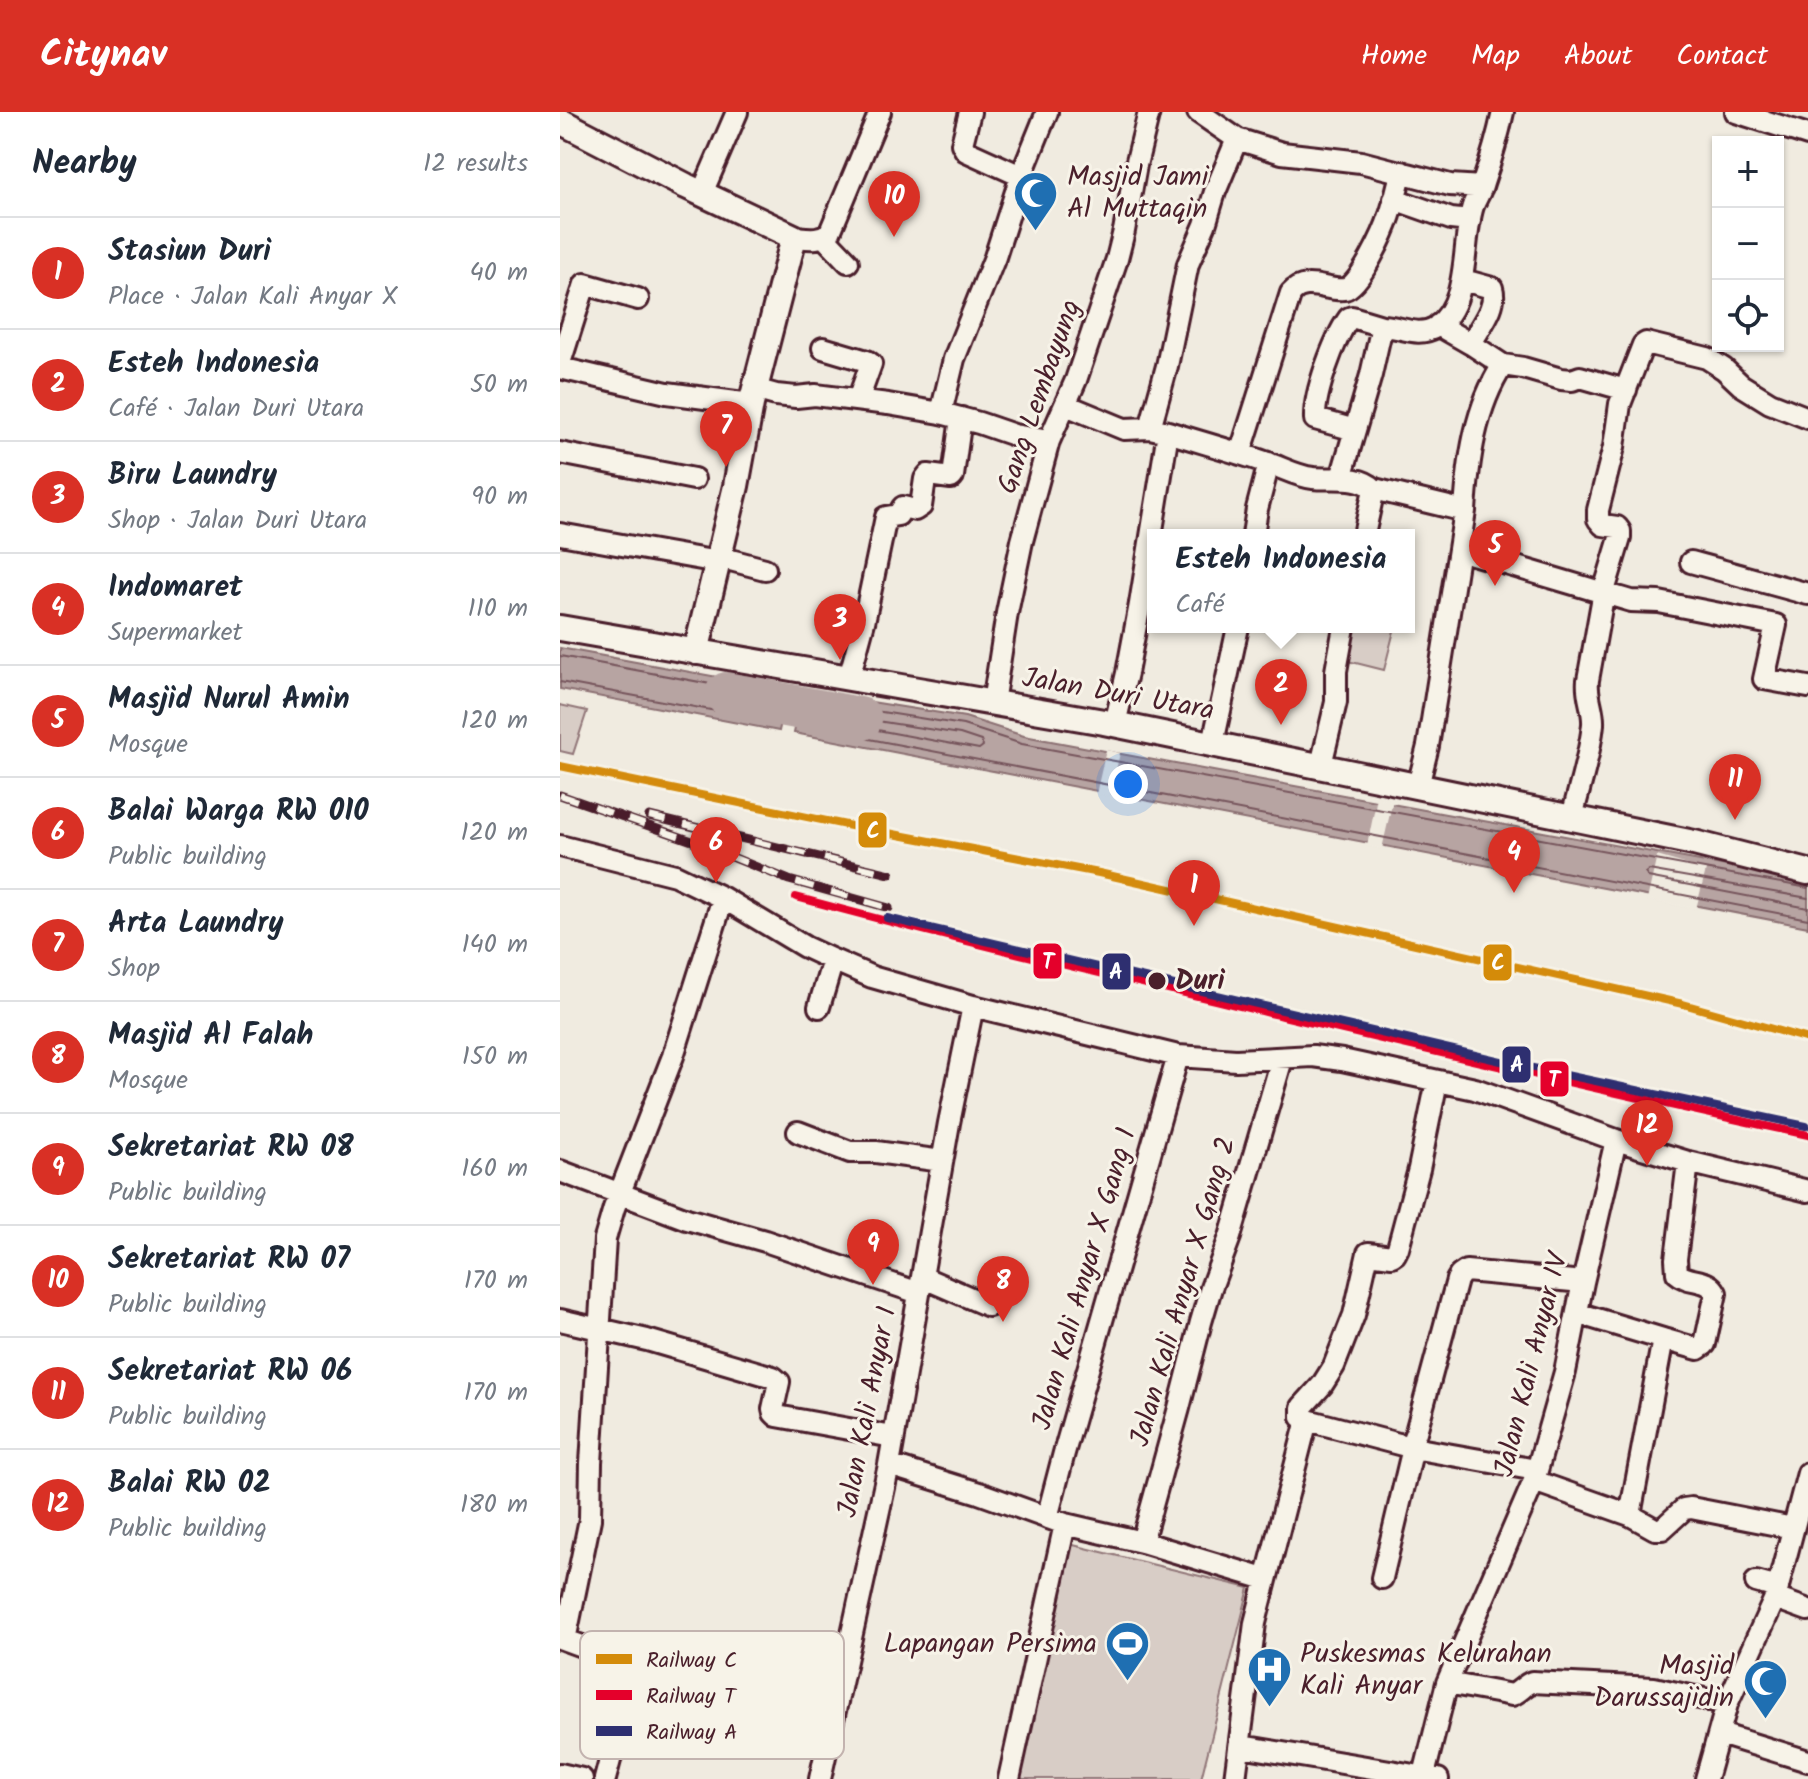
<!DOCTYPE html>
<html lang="en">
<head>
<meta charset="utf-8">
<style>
	:root { --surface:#fff; --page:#f6f6f7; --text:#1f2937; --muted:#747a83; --line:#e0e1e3; --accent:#d93025 }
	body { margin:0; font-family:Kalam,sans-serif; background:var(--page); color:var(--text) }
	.controls { position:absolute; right:24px; top:24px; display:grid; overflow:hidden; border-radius:0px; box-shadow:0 2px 6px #0004 }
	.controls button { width:72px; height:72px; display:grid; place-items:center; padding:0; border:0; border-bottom:2px solid var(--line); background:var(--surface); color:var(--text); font:40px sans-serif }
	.you { position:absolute; left:568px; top:672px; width:28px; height:28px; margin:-20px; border:6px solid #fff; border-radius:50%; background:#1a73e8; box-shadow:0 0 0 12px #1a73e833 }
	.badge { display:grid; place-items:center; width:52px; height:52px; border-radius:50%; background:var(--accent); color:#fff; font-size:26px; font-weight:700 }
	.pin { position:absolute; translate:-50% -66px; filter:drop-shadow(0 2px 4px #0008) }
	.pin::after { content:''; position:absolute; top:42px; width:28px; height:24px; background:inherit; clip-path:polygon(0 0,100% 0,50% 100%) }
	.popup { position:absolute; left:587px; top:417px; width:268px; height:104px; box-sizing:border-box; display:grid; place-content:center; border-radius:0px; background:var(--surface); filter:drop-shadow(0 2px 6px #0005); font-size:26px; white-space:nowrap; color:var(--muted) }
	.popup b { font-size:30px; color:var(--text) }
	.popup::after { content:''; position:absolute; left:50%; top:100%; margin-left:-16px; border:16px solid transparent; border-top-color:var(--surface) }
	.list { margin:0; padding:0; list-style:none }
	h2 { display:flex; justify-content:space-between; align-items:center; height:104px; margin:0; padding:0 32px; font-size:34px }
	h2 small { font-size:26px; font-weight:400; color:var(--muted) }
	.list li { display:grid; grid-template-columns:52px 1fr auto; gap:24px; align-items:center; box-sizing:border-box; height:112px; padding:0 32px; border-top:2px solid var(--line) }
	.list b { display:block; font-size:30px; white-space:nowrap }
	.list p { margin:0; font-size:26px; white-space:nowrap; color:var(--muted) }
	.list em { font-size:26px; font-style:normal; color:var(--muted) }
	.icon { flex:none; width:44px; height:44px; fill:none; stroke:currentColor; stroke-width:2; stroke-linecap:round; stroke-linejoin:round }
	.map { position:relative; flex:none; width:1248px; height:1667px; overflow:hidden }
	header { display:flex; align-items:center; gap:48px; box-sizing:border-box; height:112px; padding:0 40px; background:var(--accent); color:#fff }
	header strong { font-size:38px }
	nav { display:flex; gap:44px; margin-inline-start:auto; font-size:28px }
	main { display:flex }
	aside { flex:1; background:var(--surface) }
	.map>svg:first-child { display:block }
</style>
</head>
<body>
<header>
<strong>Citynav</strong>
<nav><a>Home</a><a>Map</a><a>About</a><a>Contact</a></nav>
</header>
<main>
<aside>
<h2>Nearby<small>12 results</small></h2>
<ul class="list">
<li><span class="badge">1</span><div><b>Stasiun Duri</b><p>Place · Jalan Kali Anyar X</p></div><em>40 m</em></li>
<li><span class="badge">2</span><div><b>Esteh Indonesia</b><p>Café · Jalan Duri Utara</p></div><em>50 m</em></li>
<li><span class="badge">3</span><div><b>Biru Laundry</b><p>Shop · Jalan Duri Utara</p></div><em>90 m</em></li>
<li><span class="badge">4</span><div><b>Indomaret</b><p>Supermarket</p></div><em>110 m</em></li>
<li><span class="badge">5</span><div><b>Masjid Nurul Amin</b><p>Mosque</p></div><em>120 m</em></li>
<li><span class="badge">6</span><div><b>Balai Warga RW 010</b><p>Public building</p></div><em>120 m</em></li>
<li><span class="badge">7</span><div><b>Arta Laundry</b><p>Shop</p></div><em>140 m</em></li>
<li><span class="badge">8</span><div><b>Masjid Al Falah</b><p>Mosque</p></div><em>150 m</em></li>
<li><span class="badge">9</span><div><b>Sekretariat RW 08</b><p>Public building</p></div><em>160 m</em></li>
<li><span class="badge">10</span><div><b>Sekretariat RW 07</b><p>Public building</p></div><em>170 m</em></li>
<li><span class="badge">11</span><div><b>Sekretariat RW 06</b><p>Public building</p></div><em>170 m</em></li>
<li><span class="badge">12</span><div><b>Balai RW 02</b><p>Public building</p></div><em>180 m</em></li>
</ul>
</aside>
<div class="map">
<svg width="1248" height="1667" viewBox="0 0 1248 1667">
	<rect width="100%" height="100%" fill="#f0ebe0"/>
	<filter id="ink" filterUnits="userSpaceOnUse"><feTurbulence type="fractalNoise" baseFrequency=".0125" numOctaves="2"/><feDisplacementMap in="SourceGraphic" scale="16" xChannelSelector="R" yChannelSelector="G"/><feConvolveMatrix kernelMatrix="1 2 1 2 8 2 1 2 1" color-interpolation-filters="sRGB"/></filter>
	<g filter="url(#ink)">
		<path fill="#d8cdc6" stroke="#917678" stroke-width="2" d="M788 515H835L824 558 780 547Z
			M0 593 27 599 13 642 0 639Z
			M505 1431 689 1476 641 1667H447Z"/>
		<path fill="#b7a4a2" stroke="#8b6f72" stroke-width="2" d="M0 536 228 578 219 619 0 577Z
			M243 579 405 605 464 624 1248 769V815L234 621Z"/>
		<path fill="#f0ebe0" d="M546 638 560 641 550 684 536 682Z
			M817 685 833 688 822 737 807 734Z
			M1097 744 1146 758 1136 797 1087 788Z"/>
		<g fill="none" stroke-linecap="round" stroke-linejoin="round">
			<path stroke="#76545b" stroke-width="2" d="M0 544 215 584 218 588 214 607 210 609 0 570
				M298 606 400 622 421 629 423 634 419 637 296 614 293 609Z
				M1248 776 462 632 403 613 253 589 249 592 244 611 247 615 1248 807
				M1248 786 1089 758 1085 761 1088 765 1248 796"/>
			<path stroke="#b7a4a2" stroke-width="44" d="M167 582 300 607"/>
			<defs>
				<path id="minor" d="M410 0 402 32 406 39 461 64
					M638 0 677 27 722 41 801 50 890 73 922 75
					M1176 0 1248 23
					M142 81 177 0
					M834 87 891 107 910 109
					M234 125C247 126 260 129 270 120L320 0
					M264 125 288 150
					M903 168 932 176C938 195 919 215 911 232
					M878 213 911 232 943 253 963 256 1001 267 1012 268 1020 265 1066 278
					M263 236 307 249 311 252 298 288
					M0 251 25 172 78 187
					M0 256 107 281 191 292
					M194 277 216 283 236 285 255 283 328 292 381 301 419 311 454 323 489 329
					M506 293 564 317 590 316
					M381 301 394 247 435 145 461 64 487 0
					M795 318 755 307C754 281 774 227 789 206L792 205 822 214
					M608 320C640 330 673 339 705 350 721 355 736 364 753 366 773 368 799 362 814 377L804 423
					M0 341 134 367
					M680 342 731 181C746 164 768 180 785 177 800 174 825 119 830 103 835 89 837 74 842 60
					M781 366 811 263 822 214C840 214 858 226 876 215 911 191 901 131 913 94 916 86 921 79 923 71 931 48 938 24 943 0
					M814 377 905 399 868 634 858 674
					M905 399C908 350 915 295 943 253
					M0 422 158 450
					M693 423 697 397 709 351
					M899 438 1071 489 1099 490 1216 513 1204 567 1248 575
					M159 445 205 457
					M1131 450 1248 482
					M289 566 304 510 326 405 338 403 343 395 355 398 361 394 365 367 368 363 391 366 393 364 401 306
					M433 591 447 501 462 429 489 329 516 268 557 147 564 119 576 53 589 0
					M555 612 567 561 580 492 608 320 590 316 607 254 628 152 645 113 655 80 677 27
					M653 631 678 515
					M761 653 776 590V559L784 515
					M1012 706C1019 675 1030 644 1033 612 1034 597 1026 584 1028 568L1044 479 1060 426V419L1057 415 1043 413 1038 407V398L1054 335 1060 292 1083 233 1086 231 1147 246 1164 257 1181 273 1210 291 1248 306
					M0 734 115 763 163 786 245 835 273 848 312 865 413 894 618 944 676 948 753 944 782 948 915 977 1056 1028 1128 1050 1248 1079
					M259 895 273 848
					M238 1020 290 1040H316L382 1049
					M0 1059 127 1107 205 1129 359 1181
					M362 1165 429 1194
					M1017 1201 1103 1227
					M0 1208 87 1228 213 1265 219 1270 213 1297 214 1301 217 1304 333 1325
					M850 1335 747 1308 742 1305V1295L762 1273 774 1254 794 1203 808 1141 832 1144 835 1142 838 1136 859 1057 877 969
					M853 1336 976 1358
					M329 1353 419 1381 505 1412 582 1430 705 1467
					M974 1369 1070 1403 1095 1417H1102L1124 1397 1131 1396 1233 1416
					M1070 1403 1103 1227 1138 1237 1145 1232 1156 1181C1148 1165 1129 1172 1117 1161L1116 1147 1128 1050
					M487 1406 504 1341 618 944
					M582 1430 619 1296 641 1210 651 1176 670 1125 722 947
					M822 1466 853 1336 850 1335 856 1320 897 1168 900 1163 906 1159 1023 1170
					M1196 1470 1218 1476
					M1215 1486 1248 1498
					M0 1526 269 1625
					M5 1528 30 1407 31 1351 45 1127 54 1096 113 944 163 786
					M887 1571 952 1583C960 1580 964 1573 972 1570L1094 1576 1167 1592
					M1160 1622 1248 1649
					M681 1634 878 1667
					M0 1662 22 1667
					M45 1667 75 1554
					M260 1667 329 1353 389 1011 413 894
					M449 1667 505 1412
					M675 1667 695 1511 747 1308
					M863 1667 887 1571 974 1369 1005 1260 1023 1170 1056 1028
					M1146 1667 1167 1592 1215 1486 1248 1361"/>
				<path id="tertiary" d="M0 9 126 74 234 125 191 292 176 374 136 540
					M0 516 544 610 1134 731 1248 760"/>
			</defs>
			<use href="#minor" stroke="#4a1f2b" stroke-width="26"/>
			<use href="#tertiary" stroke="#4a1f2b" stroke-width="30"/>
			<use href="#minor" stroke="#f7f3e8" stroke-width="20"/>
			<use href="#tertiary" stroke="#f7f3e8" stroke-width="24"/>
			<defs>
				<path id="rail" d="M0 683 135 730 229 768 329 796
					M89 704 330 762"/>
			</defs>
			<use href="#rail" stroke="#4a1f2b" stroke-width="9"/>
			<use href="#rail" stroke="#f7f3e8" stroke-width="6" stroke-dasharray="18" stroke-linecap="butt"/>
			<defs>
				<path id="rail-1" d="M0 654 291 714 539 761 1123 892 1248 927"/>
				<path id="rail-2" d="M236 785C398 829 560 866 723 904 898 945 1073 986 1248 1023"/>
				<path id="rail-3" d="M327 806 941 949 1246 1014"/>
			</defs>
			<use href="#rail-1" stroke="#f7f3e8" stroke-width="14"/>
			<use href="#rail-2" stroke="#f7f3e8" stroke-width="14"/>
			<use href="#rail-3" stroke="#f7f3e8" stroke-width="14"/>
			<use href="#rail-1" stroke="#d48b09" stroke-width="8"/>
			<use href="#rail-2" stroke="#e4002b" stroke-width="8"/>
			<use href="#rail-3" stroke="#2e2f70" stroke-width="8"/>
		</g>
	</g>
	<defs>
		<symbol id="mosque-pin" viewBox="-11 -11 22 30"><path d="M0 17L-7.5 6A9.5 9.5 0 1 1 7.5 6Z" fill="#1f6fb2" stroke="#f7f3e8"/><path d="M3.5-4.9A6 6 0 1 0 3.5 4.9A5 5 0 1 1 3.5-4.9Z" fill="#fff"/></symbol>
		<symbol id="stadium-pin" viewBox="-11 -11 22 30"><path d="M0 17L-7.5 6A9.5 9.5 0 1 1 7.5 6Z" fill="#1f6fb2" stroke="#f7f3e8"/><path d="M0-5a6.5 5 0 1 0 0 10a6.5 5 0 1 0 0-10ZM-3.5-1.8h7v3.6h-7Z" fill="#fff"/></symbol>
		<symbol id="hospital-pin" viewBox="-11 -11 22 30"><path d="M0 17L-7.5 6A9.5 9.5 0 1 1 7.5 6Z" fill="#1f6fb2" stroke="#f7f3e8"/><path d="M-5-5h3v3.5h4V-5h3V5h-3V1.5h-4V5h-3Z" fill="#fff"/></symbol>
	</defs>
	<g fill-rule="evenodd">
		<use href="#mosque-pin" x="450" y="56" width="51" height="69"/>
		<use href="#stadium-pin" x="542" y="1506" width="51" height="69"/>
		<use href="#hospital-pin" x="684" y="1532" width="51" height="69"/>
		<use href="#mosque-pin" x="1180" y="1544" width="51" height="69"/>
	</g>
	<circle fill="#4a1f2b" stroke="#f7f3e8" stroke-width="3" cx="597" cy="869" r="10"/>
	<g text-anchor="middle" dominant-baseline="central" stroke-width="6" stroke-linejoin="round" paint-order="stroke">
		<g font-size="28" fill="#4a1f2b" stroke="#f7f3e8" text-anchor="start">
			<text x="507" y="65">Masjid Jami<tspan x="507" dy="32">Al Muttaqin</tspan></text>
			<text x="537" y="1532" text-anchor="end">Lapangan Persima</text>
			<text x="740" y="1542">Puskesmas Kelurahan<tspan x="740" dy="32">Kali Anyar</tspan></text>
			<text x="1174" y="1554" text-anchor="end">Masjid<tspan x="1174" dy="32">Darussajidin</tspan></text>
		</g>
		<g font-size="28" fill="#4a1f2b" stroke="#f7f3e8">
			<text transform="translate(480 285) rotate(-71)">Gang Lembayung</text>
			<text transform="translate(558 583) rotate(10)">Jalan Duri Utara</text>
			<text transform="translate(525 1167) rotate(-74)">Jalan Kali Anyar X Gang 1</text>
			<text transform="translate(624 1180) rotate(-74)">Jalan Kali Anyar X Gang 2</text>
			<text transform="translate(972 1253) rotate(-76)">Jalan Kali Anyar IV</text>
			<text transform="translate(308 1300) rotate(-79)">Jalan Kali Anyar I</text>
		</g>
		<g font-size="28" font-weight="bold" fill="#4a1f2b" stroke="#f7f3e8" text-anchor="start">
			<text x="615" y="869">Duri</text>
		</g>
	</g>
	<rect x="20" y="1519" width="264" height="128" rx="12" fill="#f7f3e8" stroke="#c3b3af" stroke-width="2"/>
	<rect x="36" y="1542" width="36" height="10" fill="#d48b09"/>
	<rect x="36" y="1578" width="36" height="10" fill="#e4002b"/>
	<rect x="36" y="1614" width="36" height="10" fill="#2e2f70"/>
	<g font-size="22" fill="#4a1f2b">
		<text x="86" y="1555">Railway C</text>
		<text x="86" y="1591">Railway T</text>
		<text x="86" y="1627">Railway A</text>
	</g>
	<g stroke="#f7f3e8" stroke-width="3">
		<rect x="297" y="699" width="31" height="38" rx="8" fill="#d48b09"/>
		<rect x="472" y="830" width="31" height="38" rx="8" fill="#e4002b"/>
		<rect x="922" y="831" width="31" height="39" rx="8" fill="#d48b09"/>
		<rect x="541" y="840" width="31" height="39" rx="8" fill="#2e2f70"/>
		<rect x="941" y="933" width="31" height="39" rx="8" fill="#2e2f70"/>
		<rect x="979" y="948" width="31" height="38" rx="8" fill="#e4002b"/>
	</g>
	<g font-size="22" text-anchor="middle" font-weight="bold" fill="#fff">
		<text x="313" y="726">C</text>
		<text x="488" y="857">T</text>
		<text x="938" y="858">C</text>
		<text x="556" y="867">A</text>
		<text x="957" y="960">A</text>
		<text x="994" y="975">T</text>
	</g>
</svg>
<div class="controls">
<button>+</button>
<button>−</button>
<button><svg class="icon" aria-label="locate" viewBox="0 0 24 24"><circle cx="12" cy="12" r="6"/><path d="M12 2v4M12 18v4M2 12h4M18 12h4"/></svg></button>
</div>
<div class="you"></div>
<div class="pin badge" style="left:634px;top:814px">1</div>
<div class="pin badge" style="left:721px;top:613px">2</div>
<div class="popup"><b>Esteh Indonesia</b>Café</div>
<div class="pin badge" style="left:280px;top:548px">3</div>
<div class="pin badge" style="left:954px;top:781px">4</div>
<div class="pin badge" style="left:935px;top:474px">5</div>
<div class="pin badge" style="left:156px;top:771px">6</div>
<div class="pin badge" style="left:166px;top:355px">7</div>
<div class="pin badge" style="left:443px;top:1210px">8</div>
<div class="pin badge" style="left:313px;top:1173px">9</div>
<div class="pin badge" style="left:334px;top:125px">10</div>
<div class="pin badge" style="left:1175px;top:708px">11</div>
<div class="pin badge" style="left:1087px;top:1054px">12</div>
</div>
</main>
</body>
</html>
